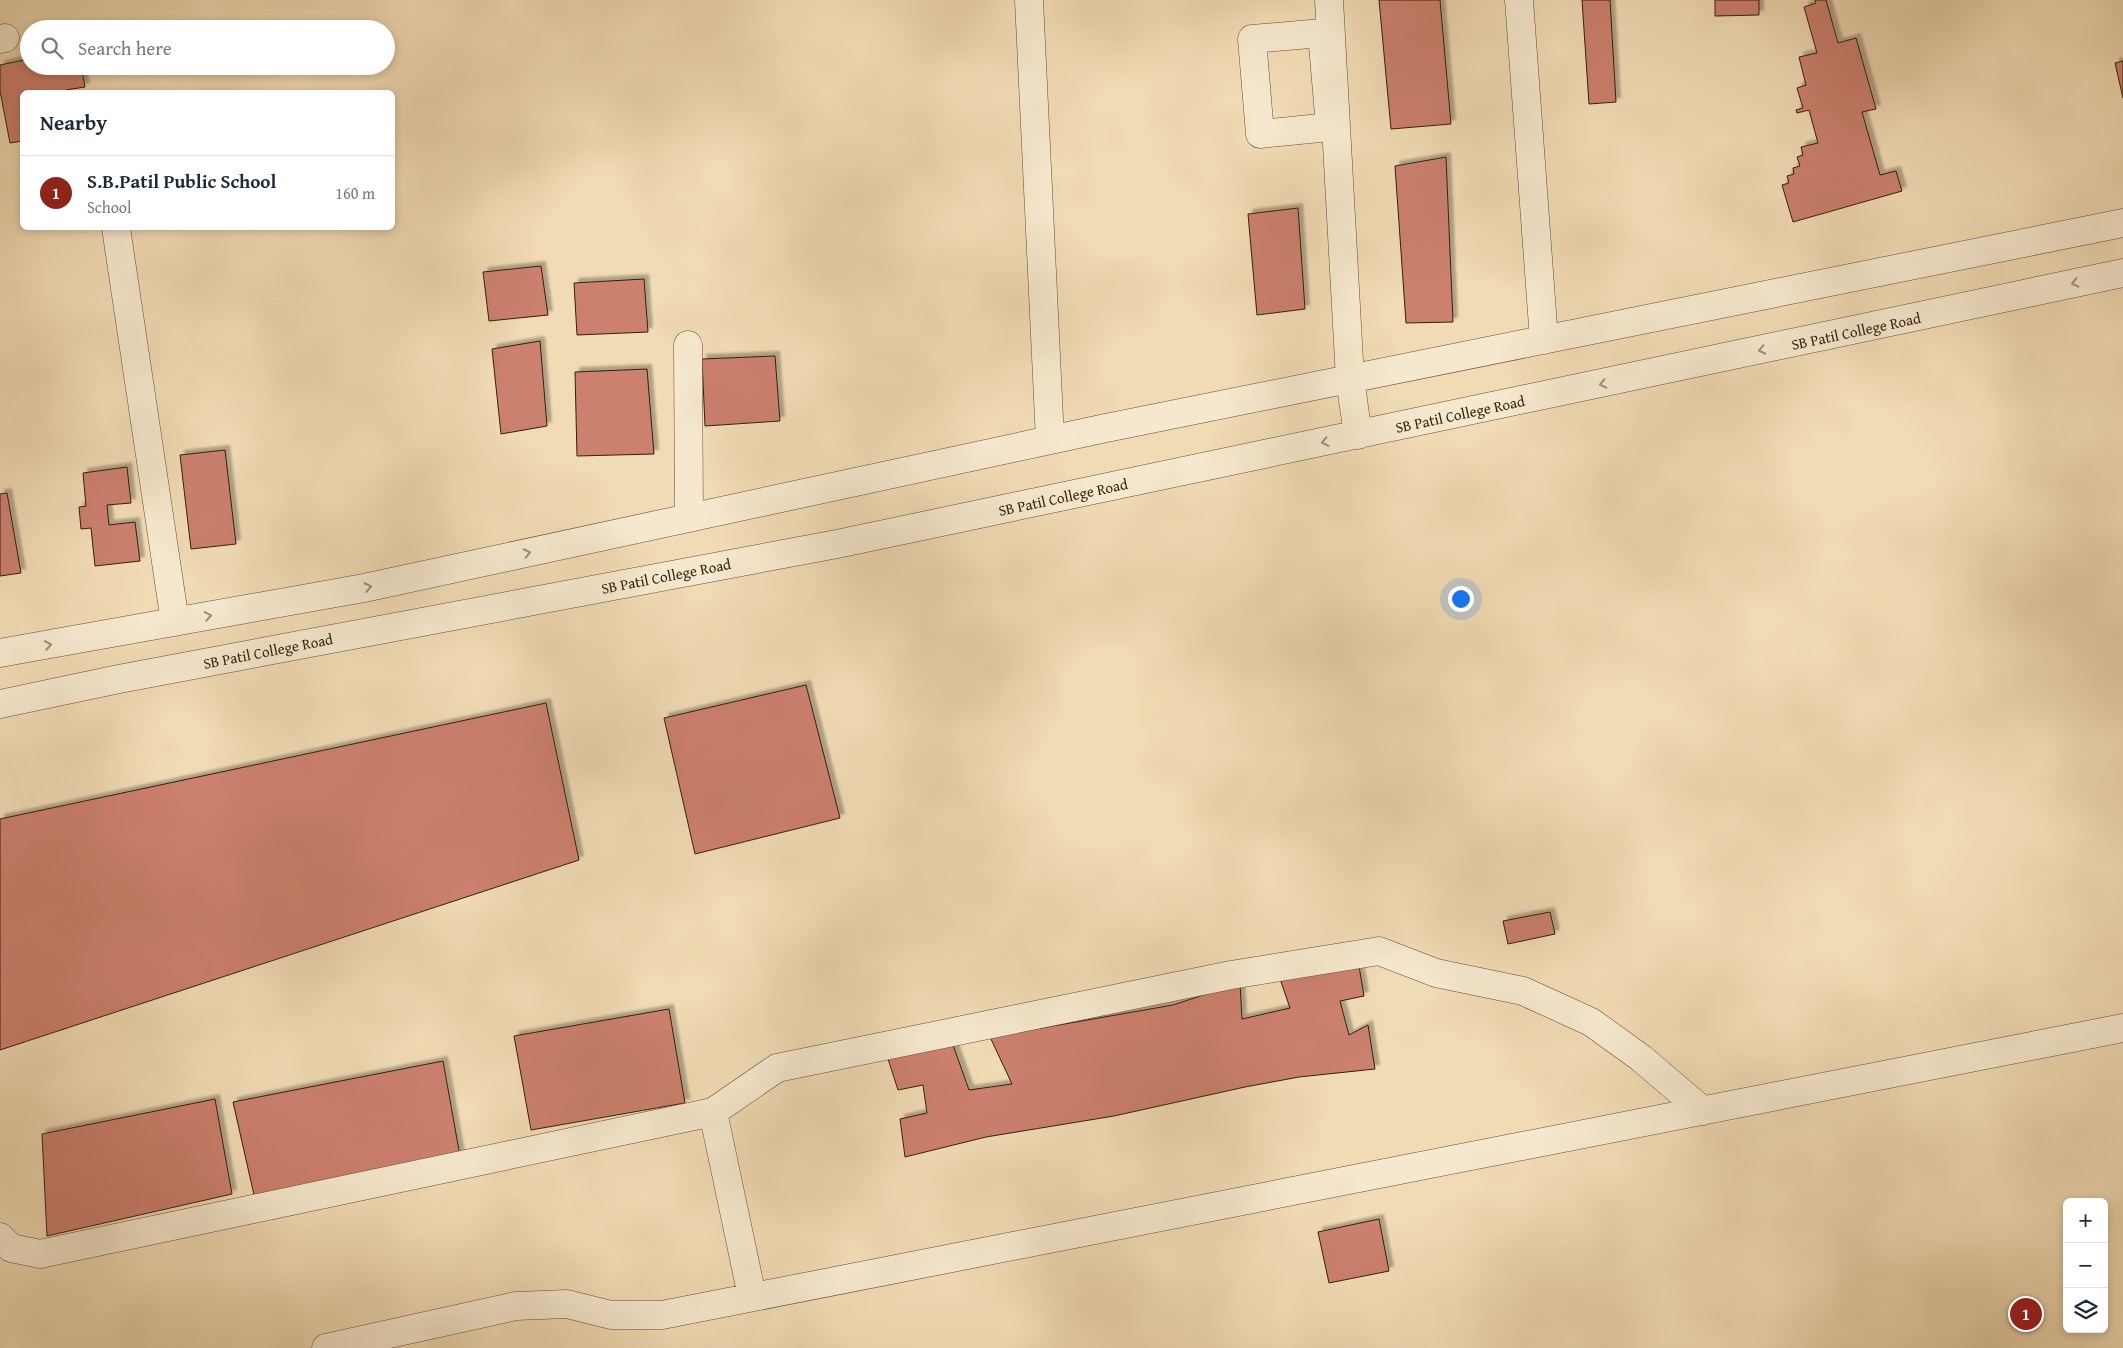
<!DOCTYPE html>
<html lang="en">
<head>
<meta charset="utf-8">
<style>
	:root { --surface:#fff; --page:#f2f2f3; --text:#1f2937; --muted:#747a83; --line:#e0e1e3; --accent:#8f2418 }
	body { margin:0; font-family:"Gentium Book Plus",serif; background:var(--page); color:var(--text) }
	.controls { position:absolute; right:15px; bottom:15px; display:grid; overflow:hidden; border-radius:8px; box-shadow:0 2px 8px #0003 }
	.controls button { width:45px; height:45px; display:grid; place-items:center; padding:0; border:0; border-bottom:1px solid var(--line); background:var(--surface); color:var(--text); font:25px sans-serif }
	.you { position:absolute; left:1460px; top:598px; width:18px; height:18px; margin:-12px; border:4px solid #fff; border-radius:50%; background:#1a73e8; box-shadow:0 0 0 8px #1a73e833 }
	.badge { display:grid; place-items:center; width:32px; height:32px; border-radius:50%; background:var(--accent); color:#fff; font-size:16px; font-weight:700 }
	.pin { position:absolute; translate:-50% -50%; border:2px solid #fff; box-shadow:0 1px 5px #0006 }
	.list { margin:0; padding:0; list-style:none }
	h2 { display:flex; justify-content:space-between; align-items:center; height:65px; margin:0; padding:0 20px; font-size:21px }
	h2 small { font-size:16px; font-weight:400; color:var(--muted) }
	.list li { display:grid; grid-template-columns:32px 1fr auto; gap:15px; align-items:center; box-sizing:border-box; height:75px; padding:0 20px; border-top:1px solid var(--line) }
	.list b { display:block; font-size:19px; white-space:nowrap }
	.list p { margin:0; font-size:16px; white-space:nowrap; color:var(--muted) }
	.list em { font-size:16px; font-style:normal; color:var(--muted) }
	.icon { flex:none; width:28px; height:28px; fill:none; stroke:currentColor; stroke-width:2; stroke-linecap:round; stroke-linejoin:round }
	.map { position:relative; flex:none; width:2123px; height:1348px; overflow:hidden }
	.search { position:absolute; background:var(--surface); box-shadow:0 2px 8px #0003; left:20px; top:20px; width:375px; height:55px; display:flex; align-items:center; gap:12px; box-sizing:border-box; padding:0 18px; border-radius:28px; color:var(--muted); font-size:19px }
	.panel { position:absolute; background:var(--surface); box-shadow:0 2px 8px #0003; left:20px; top:90px; width:375px; height:140px; border-radius:8px }
	.map>svg:first-child { display:block }
</style>
</head>
<body>
<div class="map">
<svg width="2123" height="1348" viewBox="0 0 2123 1348">
	<defs>
		<filter id="shadow"><feDropShadow dx="4.5" dy="-4.5" stdDeviation="1" flood-color="#0004"/></filter>
	</defs>
	<rect width="100%" height="100%" fill="#f1dbb4"/>
	<filter id="stains"><feTurbulence type="fractalNoise" baseFrequency=".004" numOctaves="4"/><feColorMatrix values="0 0 0 0 .2 0 0 0 0 .09 0 0 0 0 .02 0 0 0 .5 -.17"/></filter>
	<radialGradient id="worn" r=".72"><stop offset=".6" stop-color="#630" stop-opacity="0"/><stop offset="1" stop-color="#630" stop-opacity=".3"/></radialGradient>
	<path fill="#cc806e" stroke="#311f10" filter="url(#shadow)" d="M1379 0H1440L1451 124 1391 129Z
		M1582 0H1610L1616 102 1589 104Z
		M1715 0H1759V15L1715 16Z
		M1815 0H1826L1838 43 1856 38 1876 109 1862 112 1880 175 1896 171 1902 191 1793 222 1782 185 1789 183 1787 176 1794 174 1793 168 1800 166 1797 157 1803 155 1801 147 1818 143 1809 110 1797 113 1796 110 1803 108 1797 88 1806 85 1799 57 1817 53 1804 7 1816 3Z
		M29 59V66H81L85 87 66 90V92H22V141L10 143 0 91V65Z
		M2123 61V98L2115 63Z
		M1446 157 1453 322 1406 323 1395 166Z
		M1298 208 1305 309 1257 315 1248 214Z
		M541 266 548 315 489 321 483 272Z
		M644 279 648 332 577 335 574 283Z
		M540 341 547 426 501 434 492 349Z
		M775 356 780 421 705 426 702 359Z
		M647 369 654 454 577 456 575 372Z
		M225 450 236 544 191 549 180 455Z
		M127 467 131 503 107 505 109 525 135 522 140 561 95 566 91 528 81 529 79 507 86 506 83 473Z
		M7 493 21 573 0 576V494Z
		M806 685 840 818 695 854 664 718Z
		M546 703 579 860 0 1050V819Z
		M1550 912 1555 934 1508 944 1503 921Z
		M1359 966 1364 996 1340 1001 1349 1035 1368 1025 1375 1069 1299 1077 1245 1087 1114 1116 986 1137 905 1157 900 1119 927 1113 923 1085 898 1090 888 1059 953 1045 969 1090 1012 1084 990 1037 1173 1005 1240 983 1242 1019 1290 1008 1278 973Z
		M669 1009 685 1103 531 1130 514 1036Z
		M443 1061 460 1156 254 1195 233 1102Z
		M215 1099 232 1194 47 1236 42 1134Z
		M1379 1219 1389 1271 1329 1283 1318 1232Z"/>
	<g fill="none" stroke-linecap="round" stroke-linejoin="round">
		<defs>
			<path id="minor" d="M1029 0 1050 440
				M1329 0 1350 379 1358 435
				M1519 0 1544 340
				M1322 33 1330 127 1260 134 1252 39Z
				M0 39 5 38
				M116 228 175 622
				M688 345 689 518
				M0 653 364 588 1106 428 2123 223
				M0 704 119 679 837 544 2123 273
				M713 1112 752 1296
				M0 1237 11 1248 40 1254 713 1112 777 1068 1231 975 1379 951 1436 973 1523 991 1591 1022 1641 1058 1703 1111
				M326 1348 516 1306 567 1304 611 1315H662L2123 1028"/>
		</defs>
		<use href="#minor" stroke="#614e39" stroke-width="29"/>
		<use href="#minor" stroke="#f6e8ce" stroke-width="28"/>
	</g>
	<defs><path id="oneway-chevron" d="M-2-3.5L2.5 0L-2 3.5" fill="none" stroke-width="1.6" stroke-linecap="round" stroke-linejoin="round" transform="scale(1.25)"/></defs>
	<g stroke="#9d8e78">
		<use href="#oneway-chevron" transform="translate(2075 283) rotate(167)"/>
		<use href="#oneway-chevron" transform="translate(1762 350) rotate(168)"/>
		<use href="#oneway-chevron" transform="translate(1603 384) rotate(168)"/>
		<use href="#oneway-chevron" transform="translate(1325 442) rotate(168)"/>
		<use href="#oneway-chevron" transform="translate(527 553) rotate(-12)"/>
		<use href="#oneway-chevron" transform="translate(368 587) rotate(-12)"/>
		<use href="#oneway-chevron" transform="translate(208 616) rotate(-10)"/>
		<use href="#oneway-chevron" transform="translate(48 645) rotate(-10)"/>
	</g>
	<g text-anchor="middle" dominant-baseline="central" stroke-width="4" stroke-linejoin="round" paint-order="stroke">
		<g font-size="15" fill="#311f10" stroke="#f6e8ce">
			<text transform="translate(1856 331) rotate(-12)">SB Patil College Road</text>
			<text transform="translate(1460 414) rotate(-12)">SB Patil College Road</text>
			<text transform="translate(1063 497) rotate(-12)">SB Patil College Road</text>
			<text transform="translate(666 576) rotate(-11)">SB Patil College Road</text>
			<text transform="translate(268 651) rotate(-11)">SB Patil College Road</text>
		</g>
	</g>
	<rect width="100%" height="100%" filter="url(#stains)"/>
	<rect width="100%" height="100%" fill="url(#worn)"/>
</svg>
<div class="controls">
<button>+</button>
<button>−</button>
<button><svg class="icon" aria-label="layers" viewBox="0 0 24 24"><path d="M12 4l9 5-9 5-9-5zM3 14l9 5 9-5"/></svg></button>
</div>
<div class="you"></div>
<div class="pin badge" style="left:2026px;top:1314px">1</div>
<div class="search"><svg class="icon" aria-label="search" viewBox="0 0 24 24"><circle cx="10" cy="10" r="6"/><path d="M15 15l6 6"/></svg>Search here</div>
<section class="panel">
<h2>Nearby<small></small></h2>
<ul class="list">
<li><span class="badge">1</span><div><b>S.B.Patil Public School</b><p>School</p></div><em>160 m</em></li>
</ul>
</section>
</div>
</body>
</html>
